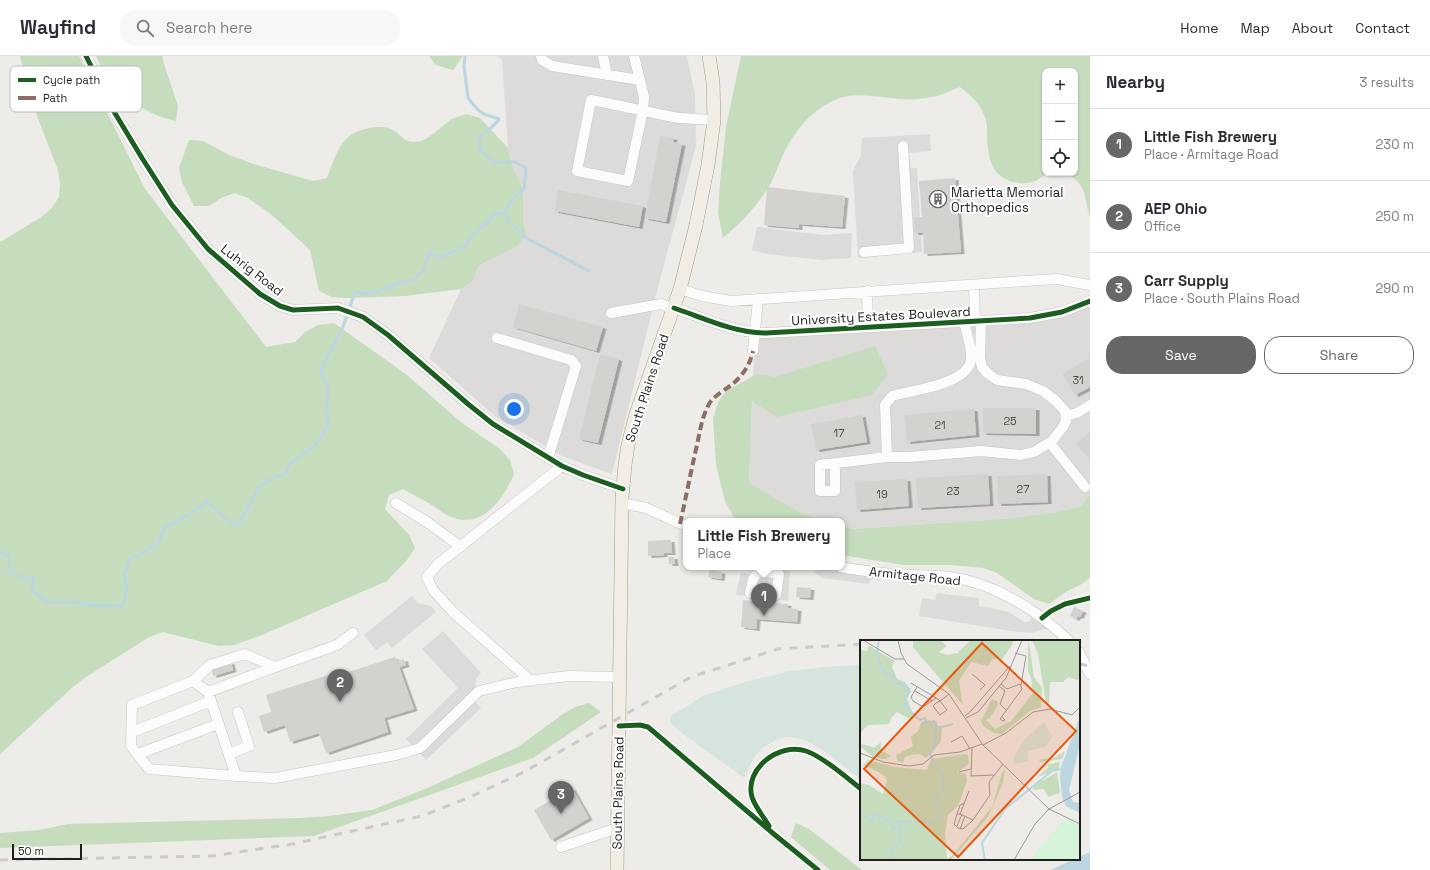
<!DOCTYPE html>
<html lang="en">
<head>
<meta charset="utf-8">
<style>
	:root { --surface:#fff; --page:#f7f7f7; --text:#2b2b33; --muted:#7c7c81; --line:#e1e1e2; --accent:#676765 }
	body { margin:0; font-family:"Space Grotesk",sans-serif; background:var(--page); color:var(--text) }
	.controls { position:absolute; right:12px; top:12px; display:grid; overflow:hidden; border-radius:8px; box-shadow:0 1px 3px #0004 }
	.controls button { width:36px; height:36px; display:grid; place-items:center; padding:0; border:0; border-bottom:1px solid var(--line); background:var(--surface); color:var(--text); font:20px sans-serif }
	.scale { position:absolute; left:12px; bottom:10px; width:70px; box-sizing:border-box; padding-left:4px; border:2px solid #1f1f1f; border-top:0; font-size:11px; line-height:14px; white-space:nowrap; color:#1f1f1f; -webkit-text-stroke:3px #fff; paint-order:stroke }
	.you { position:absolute; left:514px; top:353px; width:14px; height:14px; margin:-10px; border:3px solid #fff; border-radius:50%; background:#1a73e8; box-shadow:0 0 0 6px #1a73e833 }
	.badge { display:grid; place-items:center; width:26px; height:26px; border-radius:50%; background:var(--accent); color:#fff; font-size:13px; font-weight:700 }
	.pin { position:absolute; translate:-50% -33px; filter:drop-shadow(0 1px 2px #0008) }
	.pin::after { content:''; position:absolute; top:21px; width:14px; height:12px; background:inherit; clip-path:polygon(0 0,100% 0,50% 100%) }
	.popup { position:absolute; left:683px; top:462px; width:162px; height:52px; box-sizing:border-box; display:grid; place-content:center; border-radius:8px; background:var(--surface); filter:drop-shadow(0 1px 3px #0005); font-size:13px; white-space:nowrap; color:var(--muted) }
	.popup b { font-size:15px; color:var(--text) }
	.popup::after { content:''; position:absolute; left:50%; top:100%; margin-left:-8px; border:8px solid transparent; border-top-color:var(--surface) }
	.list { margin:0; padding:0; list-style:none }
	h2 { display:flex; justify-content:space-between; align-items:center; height:52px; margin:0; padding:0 16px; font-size:17px }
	h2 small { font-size:13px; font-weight:400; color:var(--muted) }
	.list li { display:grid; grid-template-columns:26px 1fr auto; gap:12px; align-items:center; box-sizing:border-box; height:72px; padding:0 16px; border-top:1px solid var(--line) }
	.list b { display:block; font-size:15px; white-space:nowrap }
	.list p { margin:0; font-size:13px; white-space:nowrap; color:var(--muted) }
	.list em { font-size:13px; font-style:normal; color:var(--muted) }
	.actions { display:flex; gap:8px; padding:12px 16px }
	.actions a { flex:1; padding:9px 0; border:1px solid var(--accent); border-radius:16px; text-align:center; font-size:14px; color:var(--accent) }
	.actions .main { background:var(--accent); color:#fff }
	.icon { flex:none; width:22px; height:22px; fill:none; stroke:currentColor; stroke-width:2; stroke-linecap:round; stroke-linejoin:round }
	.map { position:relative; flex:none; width:1090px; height:814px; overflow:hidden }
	header { display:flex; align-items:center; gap:24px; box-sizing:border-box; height:56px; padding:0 20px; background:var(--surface); border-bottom:1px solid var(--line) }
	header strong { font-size:19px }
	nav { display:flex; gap:22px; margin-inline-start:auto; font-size:14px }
	.search { width:280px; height:36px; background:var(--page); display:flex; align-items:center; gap:10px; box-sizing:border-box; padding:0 14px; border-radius:16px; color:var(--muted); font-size:15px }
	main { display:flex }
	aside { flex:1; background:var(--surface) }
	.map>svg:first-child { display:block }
</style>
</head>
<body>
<header>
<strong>Wayfind</strong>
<div class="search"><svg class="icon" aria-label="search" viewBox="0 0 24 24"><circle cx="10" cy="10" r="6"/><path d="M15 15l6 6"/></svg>Search here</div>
<nav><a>Home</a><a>Map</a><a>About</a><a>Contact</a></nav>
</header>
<main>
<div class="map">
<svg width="1090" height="814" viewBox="0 0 1090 814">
	<defs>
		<filter id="shadow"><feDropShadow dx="3.5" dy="2" stdDeviation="0" flood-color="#0004"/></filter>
	</defs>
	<rect width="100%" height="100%" fill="#edece8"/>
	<path fill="#dcdbd9" d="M496 0H687L695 39 696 90 655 242 612 418 562 400 496 361 429 302 461 233 473 224 479 211 526 179 523 164V134L511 107 508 92 502 4Z
		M930 78 931 95 909 97 911 112H917L922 196 858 202 853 115 861 99 862 82Z
		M757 171 823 179 852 177 851 202 822 204 767 198 752 194Z
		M1090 245V440L1080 451 1056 456 1015 462 854 473 842 470V465H826L803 458 749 428 755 277 1030 262Z
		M755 511 790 515 788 545 736 539 741 516 753 519Z
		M817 512 873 520 869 528 823 522 814 516Z
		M937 537 979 542V550L1009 556 1024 566H1028L1032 562 1047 572 1032 577 1018 576 919 560 922 542 935 544Z
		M412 540 418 547 431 550 436 556 392 592 387 586 376 594 364 579Z
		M443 575 481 617 476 623 475 645 481 652 426 704 406 683 458 632 422 593Z"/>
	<path fill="#c5dcbd" d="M20 0H79L145 133 266 291 295 286 305 276 318 269 334 267 407 319 462 367 500 393 510 404 514 418C504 442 482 474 451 461 444 458 437 452 430 448 421 443 412 438 403 433L389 439 385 453 409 479 415 492 407 504 387 525 262 579 234 589 219 590 163 576 149 581 86 621 74 630 0 698V186L40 162 51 153 59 141 60 128 58 114 37 60Z
		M96 0H162L164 8 178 50 176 65C142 58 109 33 96 0Z
		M429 0H463L453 14 436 9Z
		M741 0H1090V161C1083 140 1089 130 1066 117H1075V15H1045V117H1046C1039 125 1031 128 1019 127 998 124 990 112 988 92 986 83 988 74 986 64 982 50 971 39 960 31 951 34 941 40 931 41 922 43 910 44 901 43 881 42 859 36 840 42 812 52 794 75 782 101 778 110 775 119 771 127 756 151 745 163 723 182L718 157 720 126 726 71Z
		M466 58 480 62 508 92 511 107 523 134V164L526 179 517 190 491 203 479 210 473 224 461 233 405 240 347 242 332 241 319 235 310 194 272 159 248 142 234 137 221 142 209 150H194L182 126 179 112 189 84 203 85 229 99 257 109 313 125 327 122C336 99 340 77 369 72 376 71 386 70 393 74 402 79 403 86 416 86 428 86 442 69 452 63 456 61 462 60 466 58Z
		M875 290 888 318 872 339 777 361 752 345 749 427 803 458 826 465H736L725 445 716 409 713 362 718 347 726 335 757 318 775 321Z
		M1090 440V522L1080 529 1067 535 1049 548 1034 543 997 517 983 512 951 509H903L842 499V470L854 473 1015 462 1056 456 1080 451Z
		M589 647 601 656 533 702 314 780 0 792V777L40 774 68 768 300 762 329 760 372 754 425 733 518 691 563 658 575 651Z
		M796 767 809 773 862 814H830L791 781Z"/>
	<path fill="#d5e4dc" d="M861 609V723C841 710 814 681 789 681 783 681 777 683 772 686 758 693 750 705 746 720L743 721 683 678 670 666 671 660 703 640 742 627 791 615 825 611Z"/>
	<path fill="#bbd6e1" d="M1090 796V814H1050L1075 803H1079V801Z"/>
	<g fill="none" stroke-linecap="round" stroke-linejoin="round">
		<path stroke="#bbd6e1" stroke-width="3" d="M505 158 510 167 528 183 589 215
			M0 496 8 499 10 516 26 524 34 522 32 534 46 546H68L96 549 123 550 127 533 124 520 130 503 145 496 158 487 165 470 178 466 207 446 228 465 238 469 260 430 275 421 285 418C292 402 295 403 309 394 319 387 325 377 329 366L326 359 328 334 321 314 343 271 355 236 367 237 379 235 399 227 415 223 424 213 429 197 442 201 465 190 473 178 488 166 493 158H505C508 146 515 140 524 133L526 112 515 106H493L481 95 478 84C484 75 495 71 499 63L484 58 478 54 468 42 464 10 465 0"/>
	</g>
	<path fill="#d4d2cf" filter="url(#shadow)" d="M660 79 674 82 673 86 682 88 666 166 645 162Z
		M955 122 961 196 924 198 923 177H915L914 161H922L919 125Z
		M767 131 845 140 842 171 799 168V172L764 169Z
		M558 134 643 150 639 171 555 155Z
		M519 248 603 271 596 295 513 271Z
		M600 298 619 303 598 387 579 383Z
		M1090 302V331L1075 339 1062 318Z
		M983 352H1036V378L983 377Z
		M974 353 976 379 907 386 904 359Z
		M862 359 867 386 816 394 811 368Z
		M1090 376V403L1076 388Z
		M988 418 990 448 918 452 916 422Z
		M1047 418 1048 446 998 448 997 420Z
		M907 423 909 450 857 454 855 426Z
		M671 484 672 497H664V499L648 500V485Z
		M668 501H674L675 508H669Z
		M710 513 722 516 721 523 708 521Z
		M797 531 811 532 810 542 796 541Z
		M743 544 788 548V552L798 553 797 566 757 563 756 573 741 571Z
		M1074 551 1083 555 1080 561 1078 560 1076 563 1070 560Z
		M395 601 397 605 404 603 406 609 399 611 414 653 384 662 388 676 326 697 319 677 290 686 285 669 264 676 259 660 271 656 266 639 341 615 342 618Z
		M231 606 233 614 213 620 211 611Z
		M572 732 589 762 551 784 534 754Z"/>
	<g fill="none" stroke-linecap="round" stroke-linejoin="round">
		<defs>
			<path id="minor" d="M86 0 113 54 142 102 172 149 208 193 260 238 280 250 293 254 338 252 363 261 388 279 468 348 493 368 562 410 583 419 623 433
				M541 0 542 4 552 10 640 24
				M603 0 607 19
				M634 0 644 41 643 54 628 125 577 115 591 44C619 49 646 56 673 61 686 63 700 63 714 64
				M864 196 909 192 903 90
				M974 229 975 265
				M680 233 702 240 731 245 1040 224 1057 223 1090 229
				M867 235 868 271
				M674 252C704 262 734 277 766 277L1030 262 1062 256 1090 245
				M611 257 661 248 674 253
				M497 282 571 304 576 310 548 402
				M753 295 758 244
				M1066 360 1077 357 1090 349
				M1050 387 1085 431
				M887 401 885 349 892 340C912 334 971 328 971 302 972 290 966 277 964 265
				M835 408V435H820V409L887 401H909L981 395 1021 399 1034 396 1052 385 1063 371 1066 365 1065 355 1056 345 1043 335 1026 328 997 324 987 317 982 311 980 302 981 265
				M396 447 427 466 461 491
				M622 447 646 452 686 470
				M840 511C857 514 874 516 892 518 911 519 930 519 950 521 994 527 1037 554 1069 585
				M750 537 753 523 759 515 779 518 776 539
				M353 577 337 589 275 611 208 636 236 720 275 722 396 699 420 692 479 635 517 626 569 620 620 621
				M1079 596 1090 618
				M193 625 210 609 245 598 275 611
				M531 625 453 556 433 534 427 521 438 508 562 410
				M208 636 193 625 132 649 131 690 149 713 236 720
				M132 676 211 645
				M138 698 218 668
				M229 698 249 690 238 656
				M561 791 617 772"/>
			<path id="major" d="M617 814 622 442 625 409 628 389 636 358 680 233 696 169 708 109 714 64 713 26 709 0"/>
		</defs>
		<use href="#minor" stroke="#c6c6c4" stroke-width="11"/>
		<use href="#major" stroke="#a49c84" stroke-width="14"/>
		<use href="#minor" stroke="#fcfcfc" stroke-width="10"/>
		<use href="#major" stroke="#f1ede5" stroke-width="13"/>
		<path stroke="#cbcbca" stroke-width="3" stroke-dasharray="8 8" stroke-linecap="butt" d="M1079 608 1090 610
			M0 804 212 800 292 788 422 760 470 741 524 716 691 621 778 593 861 588"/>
		<path stroke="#8d6e63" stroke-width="4" stroke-dasharray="8 4" stroke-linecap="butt" d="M680 468C686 441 691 415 697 389 700 375 702 361 709 348 714 340 723 335 730 330 742 321 750 309 753 295"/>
		<defs>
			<path id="cycleway" d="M86 0 113 54 142 102 172 149 208 193 260 238 280 250 293 254 338 252 363 261 388 279 468 348 493 368 562 410 583 419 623 433
				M674 252C704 262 734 277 766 277L1030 262 1062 256 1090 245
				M1042 562 1051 555 1065 548 1090 542
				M619 670 640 669 648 671 775 779 818 814
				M769 770C764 761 755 751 752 741 744 713 779 686 806 695 823 701 846 721 861 733"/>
		</defs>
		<use href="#cycleway" stroke="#fff" stroke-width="8"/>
		<use href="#cycleway" stroke="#1b5e20" stroke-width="5"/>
	</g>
	<defs>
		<symbol id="building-ring" viewBox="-11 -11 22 22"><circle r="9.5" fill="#fff" stroke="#676765" stroke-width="1.5"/><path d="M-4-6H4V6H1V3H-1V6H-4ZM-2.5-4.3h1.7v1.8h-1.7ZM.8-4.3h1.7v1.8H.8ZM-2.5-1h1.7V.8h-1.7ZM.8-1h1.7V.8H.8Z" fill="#676765"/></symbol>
	</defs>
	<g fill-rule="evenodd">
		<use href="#building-ring" x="928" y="133" width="20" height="20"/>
	</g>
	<g text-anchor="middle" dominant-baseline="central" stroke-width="4" stroke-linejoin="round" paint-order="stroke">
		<g font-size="11" fill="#4c4c4b">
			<text x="1078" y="324">31</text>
			<text x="1010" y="365">25</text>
			<text x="940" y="369">21</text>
			<text x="839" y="377">17</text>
			<text x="1023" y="433">27</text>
			<text x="953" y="435">23</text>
			<text x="882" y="438">19</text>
		</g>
		<g font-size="13" fill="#1f1f1f" stroke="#fff" text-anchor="start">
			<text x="951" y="136">Marietta Memorial<tspan x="951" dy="15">Orthopedics</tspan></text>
		</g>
		<g font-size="13" fill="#1f1f1f" stroke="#fff">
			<text transform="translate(252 214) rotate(38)">Luhrig Road</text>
			<text transform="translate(881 260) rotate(-3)">University Estates Boulevard</text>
			<text transform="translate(647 332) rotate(-72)">South Plains Road</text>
			<text transform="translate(915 520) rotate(6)">Armitage Road</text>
			<text transform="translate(618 737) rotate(-89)">South Plains Road</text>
		</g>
	</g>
	<g transform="translate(860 584)">
		<rect width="220" height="220" fill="#edece8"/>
		<path d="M53 0H80L87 6 79 12 87 15 97 13 111 0H152L153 4 142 19H132L128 26 111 22 99 41 103 65 63 19 53 7ZM172 0H220V38L217 40 208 37 203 42H190L189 66 186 62 178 14ZM168 2 170 9 174 37 182 48 181 67 170 71 142 94 134 93 123 86 121 81 132 59 137 61 138 65 130 78 126 80 135 89 151 81 173 53 171 38 168 31ZM9 6 35 21 32 26 37 39 45 42 51 51 47 59 55 78 50 79 37 72 31 78 29 84 8 85 0 93V10L7 11ZM70 80 82 88 81 101 76 108 66 118 60 114 52 115 45 117 43 123 37 121 36 115 53 106 51 97 59 90 61 82ZM21 102V110L31 116 25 119 14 118 0 106 3 104 14 108ZM205 111 202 119 180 122 179 120 196 117ZM104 114 108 115 109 124 97 132 106 134 107 141 98 166 88 175 85 193 87 219 93 215 132 167 142 133 145 130 143 143 128 177 91 220H0V143L9 145 23 154 27 140 24 135 3 125 8 120 35 127 67 130 71 119ZM200 122 199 129 177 137 189 127 186 125ZM197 132 200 153 188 157 184 149 175 150 172 147Z" fill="#c5dcbd"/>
		<path d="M184 82 192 96 190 101 185 107 168 111V121L154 124V117L164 100Z" fill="#d5e4dc"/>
		<path d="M206 178 220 184V220H169Z" fill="#d5f4d8"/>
		<path d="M220 77V104L209 150 213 162 220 163V173L206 166 202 157 200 138 201 127Z" fill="#bbd6e1"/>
		<path fill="none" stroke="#bbd6e1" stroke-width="2" d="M19 0 17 10 20 27 26 34 33 36 38 44H43L49 49 45 58 47 68 60 80 65 78 67 84 74 81 76 83 75 105 70 114 75 126 83 134 84 152 78 153 76 161V168L81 174 72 183 38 181 41 187 40 189M78 88 93 84M0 173 13 183V177L18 175 31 182 33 188 40 189V202L34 207 30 220M125 220 122 203 145 169 192 131 202 129"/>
		<path fill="none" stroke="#9b9a98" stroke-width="1" d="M3 0 35 19H44M38 0 41 13 47 24 89 54 123 105 189 169 220 184M155 13 166 16 161 45M112 34 125 45 120 50M51 43 78 59 80 61 87 70 80 75 73 66 76 63 80 61 84 58 89 54M141 44 147 49 160 44 162 49 140 79 143 81 145 80 142 77M139 46 145 51 140 64 146 70M57 47 51 57 53 61 63 67 76 58M55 51 72 61M105 76 111 71 150 26M106 78 118 72 146 38 162 0M91 102 102 96 110 109M123 105 146 93 173 72 190 69 212 75 220 67M112 108 111 136 134 135M0 113 23 122 49 126 63 124 74 115 100 112 122 104M99 132 111 129M109 151 100 174 113 180 130 155 129 142 143 124M97 174 100 165 105 163M100 174H97L94 184 98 188 103 189 113 180M97 186 102 174M100 189 105 176M154 220 175 184 189 169 220 152"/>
		<path fill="#e8590c" fill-opacity="0.15" stroke="#e8590c" stroke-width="2" d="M122 3 216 91 98 217 4 129Z"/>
		<rect width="220" height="220" fill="none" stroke="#1f1f1f" stroke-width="2"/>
	</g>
	<rect x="10" y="10" width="132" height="46" rx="6" fill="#fff" stroke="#bcbcbc" stroke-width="1"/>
	<rect x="18" y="22" width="18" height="4" fill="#1b5e20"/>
	<rect x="18" y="40" width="18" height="4" fill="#8d6e63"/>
	<g font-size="11" fill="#1f1f1f">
		<text x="43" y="28">Cycle path</text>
		<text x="43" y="46">Path</text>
	</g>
</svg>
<div class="controls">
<button>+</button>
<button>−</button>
<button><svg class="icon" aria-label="locate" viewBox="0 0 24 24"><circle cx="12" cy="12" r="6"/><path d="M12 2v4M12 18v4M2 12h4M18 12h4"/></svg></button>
</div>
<div class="scale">50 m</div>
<div class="you"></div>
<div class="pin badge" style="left:764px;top:560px">1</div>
<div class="popup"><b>Little Fish Brewery</b>Place</div>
<div class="pin badge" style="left:340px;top:646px">2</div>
<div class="pin badge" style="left:561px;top:758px">3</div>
</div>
<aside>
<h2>Nearby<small>3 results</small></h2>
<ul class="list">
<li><span class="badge">1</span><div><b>Little Fish Brewery</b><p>Place · Armitage Road</p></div><em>230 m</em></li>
<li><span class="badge">2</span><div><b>AEP Ohio</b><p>Office</p></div><em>250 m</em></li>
<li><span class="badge">3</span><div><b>Carr Supply</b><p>Place · South Plains Road</p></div><em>290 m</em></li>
</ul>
<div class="actions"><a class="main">Save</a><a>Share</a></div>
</aside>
</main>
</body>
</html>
